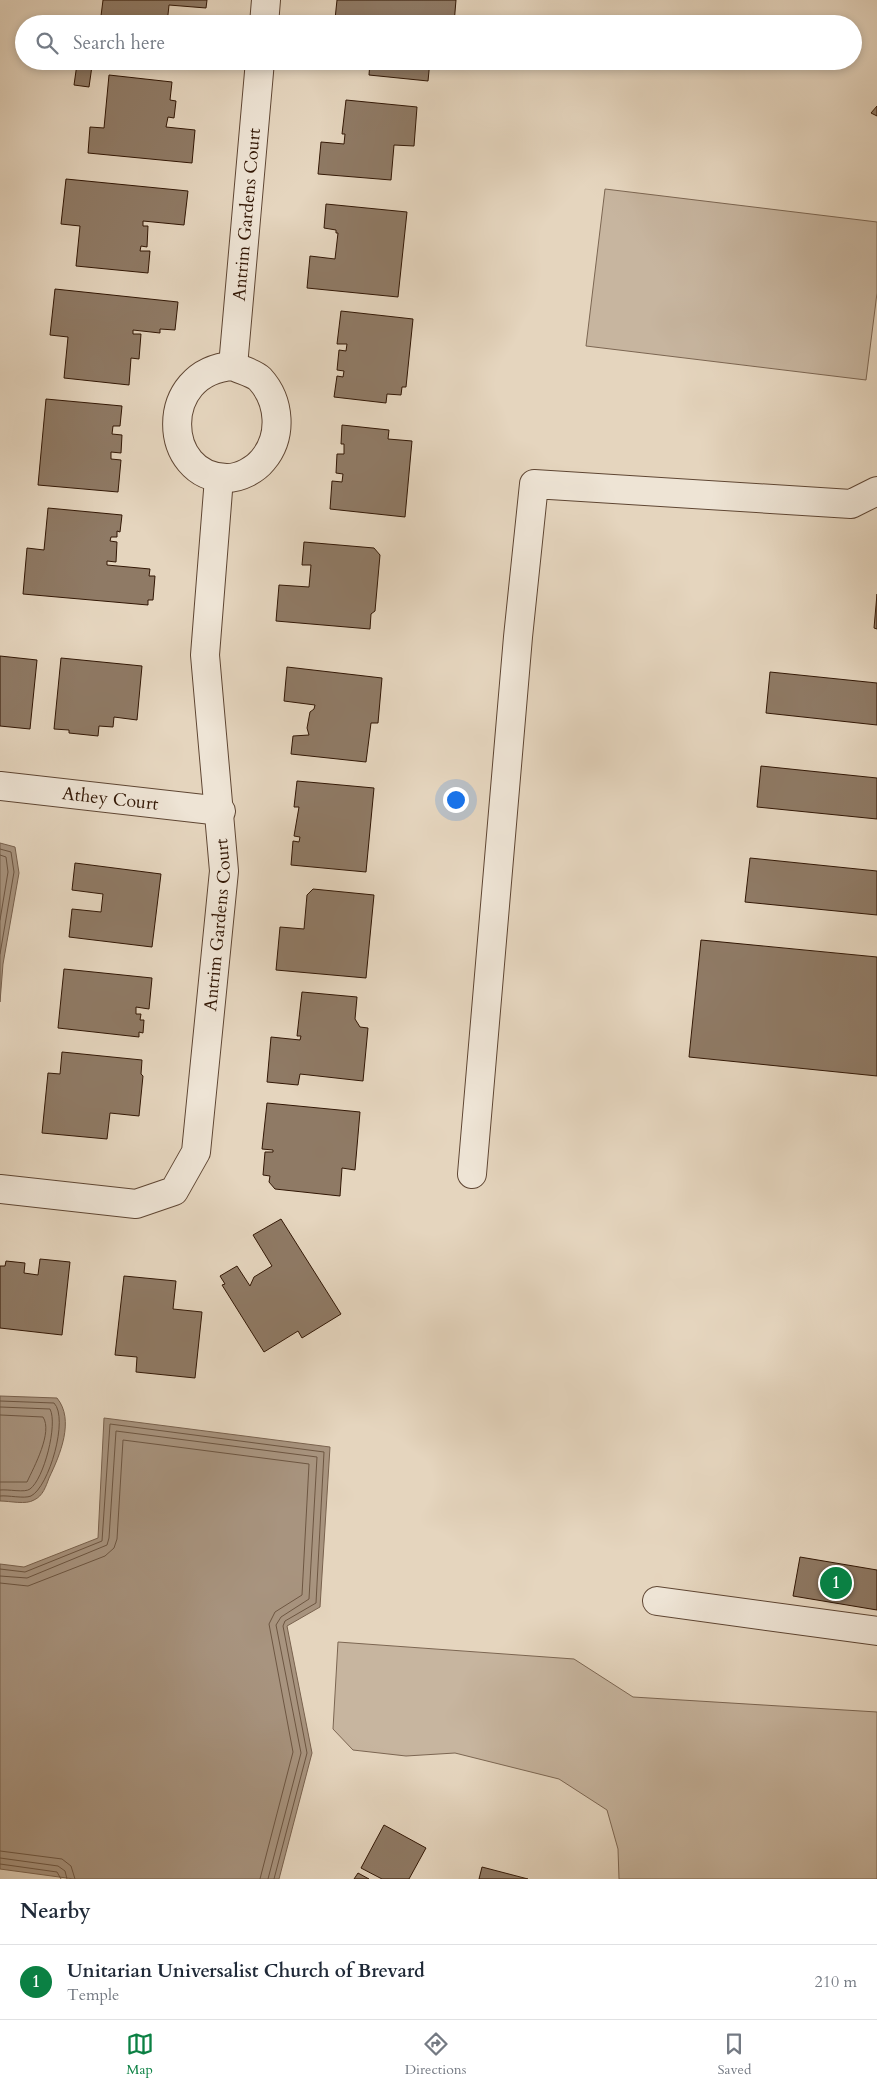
<!DOCTYPE html>
<html lang="en">
<head>
<meta charset="utf-8">
<style>
	:root { --surface:#fff; --page:#f6f6f7; --text:#1f2937; --muted:#747a83; --line:#e0e1e3; --accent:#0b8043 }
	body { margin:0; font-family:Cardo,serif; background:var(--page); color:var(--text) }
	.you { position:absolute; left:455px; top:799px; width:18px; height:18px; margin:-12px; border:4px solid #fff; border-radius:50%; background:#1a73e8; box-shadow:0 0 0 8px #1a73e833 }
	.badge { display:grid; place-items:center; width:32px; height:32px; border-radius:50%; background:var(--accent); color:#fff; font-size:16px; font-weight:700 }
	.pin { position:absolute; translate:-50% -50%; border:2px solid #fff; box-shadow:0 1px 5px #0006 }
	.list { margin:0; padding:0; list-style:none }
	h2 { display:flex; justify-content:space-between; align-items:center; height:65px; margin:0; padding:0 20px; font-size:21px }
	h2 small { font-size:16px; font-weight:400; color:var(--muted) }
	.list li { display:grid; grid-template-columns:32px 1fr auto; gap:15px; align-items:center; box-sizing:border-box; height:75px; padding:0 20px; border-top:1px solid var(--line) }
	.list b { display:block; font-size:19px; white-space:nowrap }
	.list p { margin:0; font-size:16px; white-space:nowrap; color:var(--muted) }
	.list em { font-size:16px; font-style:normal; color:var(--muted) }
	.icon { flex:none; width:28px; height:28px; fill:none; stroke:currentColor; stroke-width:2; stroke-linecap:round; stroke-linejoin:round }
	.map { position:relative; flex:none; width:877px; height:1879px; overflow:hidden }
	.search { position:absolute; background:var(--surface); box-shadow:0 2px 8px #0003; left:15px; right:15px; top:15px; height:55px; display:flex; align-items:center; gap:12px; box-sizing:border-box; padding:0 18px; border-radius:28px; color:var(--muted); font-size:19px }
	.sheet { height:140px; background:var(--surface) }
	nav { display:flex; justify-content:space-around; align-items:center; box-sizing:border-box; height:70px; border-top:1px solid var(--line); background:var(--surface); font-size:14px; color:var(--muted) }
	nav a { display:grid; justify-items:center; gap:2px }
	nav .on { color:var(--accent) }
	.map>svg:first-child { display:block }
</style>
</head>
<body>
<div class="map">
<svg width="877" height="1879" viewBox="0 0 877 1879">
	<rect width="100%" height="100%" fill="#e5d5be"/>
	<filter id="stains"><feTurbulence type="fractalNoise" baseFrequency=".004" numOctaves="4"/><feColorMatrix values="0 0 0 0 .2 0 0 0 0 .09 0 0 0 0 .02 0 0 0 .5 -.17"/></filter>
	<radialGradient id="worn" r=".72"><stop offset=".6" stop-color="#630" stop-opacity="0"/><stop offset="1" stop-color="#630" stop-opacity=".3"/></radialGradient>
	<path fill="#c7b59f" stroke="#7c6652" d="M605 189 877 222V293L866 380 586 346Z
		M338 1642 574 1659 633 1697 877 1712V1879H619L618 1849 607 1810 559 1779 455 1753 406 1756 353 1750 333 1729Z"/>
	<path fill="#a8947f" stroke="#79624e" d="M0 843 15 847 19 873 3 964 0 1002Z
		M0 1396 57 1398C75 1420 60 1455 49 1478 46 1486 43 1496 34 1500 26 1505 10 1501 0 1501Z
		M104 1418 330 1447 320 1607 287 1626 312 1753 279 1879H74L0 1869V1564L24 1567 98 1538Z"/>
	<g fill="none" stroke-linecap="round" stroke-linejoin="round">
		<path stroke="#6d5642" stroke-width="1" d="M0 849 11 852 14 872 0 954
			M0 855 6 857 8 872 0 920
			M0 1401 54 1403C69 1418 49 1487 31 1496 24 1499 8 1495 0 1496
			M0 1407 50 1409C58 1424 44 1479 30 1489 25 1493 8 1489 0 1490
			M0 1415 43 1417C53 1432 34 1467 27 1482H0
			M0 1569 25 1572 102 1541 110 1424 324 1452 316 1603 285 1621 283 1626 307 1753 274 1879
			M0 1576 27 1578 107 1545 109 1538 116 1431 317 1457 309 1599 281 1617 276 1625 301 1753 268 1879
			M0 1583 28 1586 105 1556 114 1548 117 1539 123 1440 309 1464 302 1595 275 1612 269 1624 293 1752 260 1879
			M0 1851 62 1859 71 1866 75 1879
			M0 1858 58 1866 65 1871 67 1879
			M0 1864 57 1872 61 1879"/>
	</g>
	<path fill="#8f7a65" stroke="#321705" d="M103 0H207L206 8 169 5 167 24H100Z
		M337 0H456L454 24H373L335 19Z
		M370 61H430L428 81 369 75Z
		M77 64 92 66 89 87 74 85Z
		M109 75 172 82 170 100 176 101 174 118 168 117 166 127 195 130 192 163 88 153 90 127 104 128Z
		M346 100 417 107 414 146 394 145 391 180 318 174 321 142 344 144 345 134H342Z
		M877 106V116L871 113Z
		M66 179 188 191 184 225 143 221V226H148L147 247 141 246 140 251H150L148 273 76 266 80 226 61 224Z
		M326 204 407 212 398 297 307 288 310 256 335 259 338 233H336V230L324 228Z
		M55 289 178 302 175 330 160 329V333L133 330V334H141L139 359 131 358 129 385 64 378 68 337 50 335Z
		M341 311 413 319 406 387H402L401 395 387 394 386 403 334 397 337 376 343 377 344 371 337 370 339 350 346 351 347 344H337Z
		M46 399 122 406 120 426H113L112 434 122 435 121 453 111 452V459L121 460 118 492 38 485Z
		M342 425 389 430 388 439 412 441 405 517 330 509 332 481 342 482 343 474 336 473 337 454H344V444H341Z
		M48 508 122 515 120 532 117 531V537H111L110 541 117 542 116 562 107 561V565L150 569 149 576H155L153 600H148V605L23 594 27 548 44 550Z
		M304 542 374 548 380 555 375 611 371 614 370 629 276 621 279 585 309 587 311 565H302Z
		M877 594V629L874 628Z
		M0 656 37 660 30 729 0 726Z
		M61 658 142 666 137 720 114 717 113 727 99 726 98 736 69 733V730L54 729Z
		M287 667 382 678 378 723H371L366 762 291 754 293 736 309 735 307 728 310 712 314 709 315 705 284 701Z
		M770 672 877 683V725L766 713Z
		M761 766 877 778V819L757 807Z
		M297 781 374 788 366 872 291 865 293 841 299 842 300 837 294 836 299 807H294Z
		M750 858 877 871V915L745 902Z
		M75 863 161 874 152 947 69 937 72 909 101 912 103 894 72 890Z
		M313 889 374 895 366 978 276 970 280 927 304 929 307 895Z
		M701 940 877 957V1076L689 1057Z
		M64 969 152 978 149 1009 136 1007V1014H141L140 1020H144L143 1033 139 1032V1037L58 1028Z
		M302 992 357 997 355 1019 360 1027 368 1028 363 1081 300 1074 298 1085 267 1082 271 1037 300 1040 301 1036H297Z
		M62 1052 142 1060 141 1074 143 1076 139 1116 110 1113 107 1139 42 1133 48 1073 60 1074Z
		M267 1103 360 1112 355 1170 342 1168 340 1196 275 1189 269 1182 270 1176 263 1175 265 1152H273V1150L262 1149Z
		M281 1219 341 1314 302 1338 298 1331 264 1352 222 1285 225 1284 220 1276 237 1266 250 1286 254 1277 272 1266 253 1235Z
		M40 1259 70 1262 62 1335 0 1328V1266H5L6 1261 25 1263 24 1273 38 1275Z
		M124 1276 176 1281 173 1309 202 1312 195 1378 136 1372 137 1357 115 1355Z
		M800 1557 877 1570V1610L793 1596Z
		M384 1825 426 1848 409 1879H382L361 1868Z
		M482 1867 528 1879H479Z
		M358 1873 369 1879H354Z"/>
	<g fill="none" stroke-linecap="round" stroke-linejoin="round">
		<defs>
			<g id="minor">
				<path d="M264 24 266 0"/>
				<path d="M233 366C241 370 254 373 260 379 280 401 283 436 263 460 255 470 240 478 227 478 162 478 157 371 233 366Z"/>
				<path id="s1" d="M233 366 260 61"/>
				<path id="s2" d="M0 786 221 811"/>
				<path d="M472 1174 518 637 534 484 851 504 877 491"/>
				<path id="s3" d="M0 1189 136 1204 174 1191 196 1152 224 871 205 655 219 478"/>
				<path d="M657 1601 877 1631"/>
			</g>
		</defs>
		<use href="#minor" stroke="#5f4633" stroke-width="30"/>
		<use href="#minor" stroke="#eee4d5" stroke-width="28"/>
	</g>
	<g text-anchor="middle" dominant-baseline="central" stroke-width="5" stroke-linejoin="round" paint-order="stroke">
		<g font-size="18" fill="#321705" stroke="#eee4d5">
			<text stroke="none"><textPath href="#s1" startOffset="152">Antrim Gardens Court</textPath></text>
			<text stroke="none"><textPath href="#s2" startOffset="111">Athey Court</textPath></text>
			<text stroke="none"><textPath href="#s3" startOffset="450">Antrim Gardens Court</textPath></text>
		</g>
	</g>
	<rect width="100%" height="100%" filter="url(#stains)"/>
	<rect width="100%" height="100%" fill="url(#worn)"/>
</svg>
<div class="you"></div>
<div class="pin badge" style="left:836px;top:1583px">1</div>
<div class="search"><svg class="icon" aria-label="search" viewBox="0 0 24 24"><circle cx="10" cy="10" r="6"/><path d="M15 15l6 6"/></svg>Search here</div>
</div>
<section class="sheet">
<h2>Nearby<small></small></h2>
<ul class="list">
<li><span class="badge">1</span><div><b>Unitarian Universalist Church of Brevard</b><p>Temple</p></div><em>210 m</em></li>
</ul>
</section>
<nav>
<a class="on"><svg class="icon" aria-label="map" viewBox="0 0 24 24"><path d="M3 6l6-2 6 2 6-2v14l-6 2-6-2-6 2zM9 4v14M15 6v14"/></svg>Map</a>
<a><svg class="icon" aria-label="directions" viewBox="0 0 24 24"><path d="M12 3l9 9-9 9-9-9zM9 14v-3h6M13 9l2 2-2 2"/></svg>Directions</a>
<a><svg class="icon" aria-label="saved" viewBox="0 0 24 24"><path d="M7 4h10v16l-5-4-5 4z"/></svg>Saved</a>
</nav>
</body>
</html>
